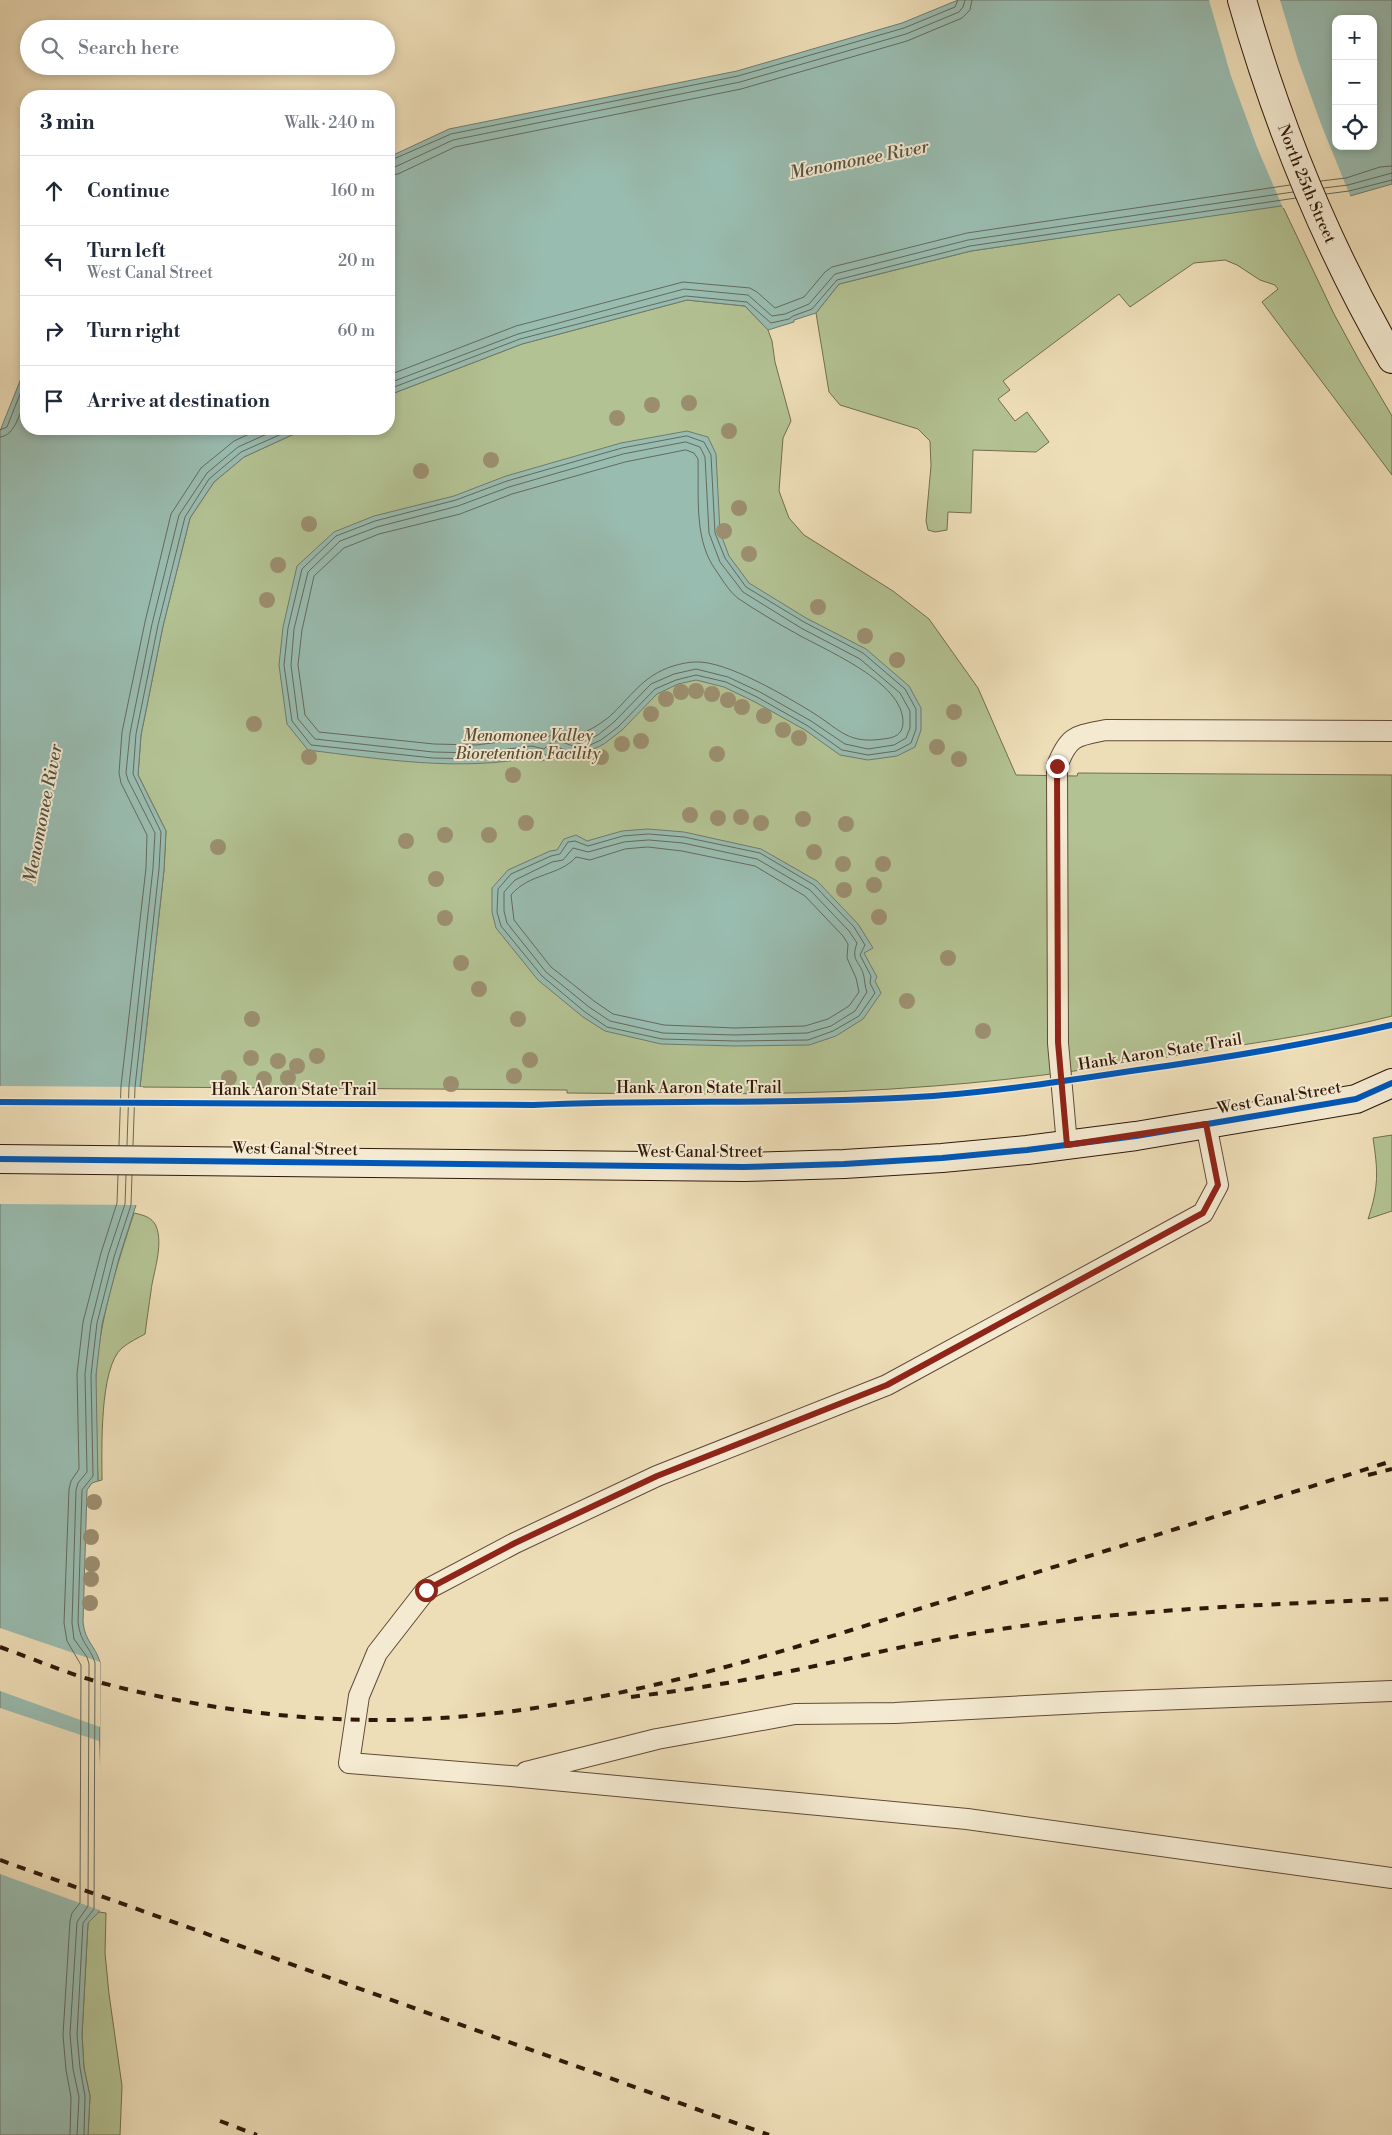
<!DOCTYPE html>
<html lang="en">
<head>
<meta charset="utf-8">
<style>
	:root { --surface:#fff; --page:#f6f6f7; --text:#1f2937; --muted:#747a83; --line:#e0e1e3 }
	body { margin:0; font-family:"Libre Bodoni",serif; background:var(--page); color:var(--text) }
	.controls { position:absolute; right:15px; top:15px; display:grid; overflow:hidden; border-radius:10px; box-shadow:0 2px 8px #0003 }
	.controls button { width:45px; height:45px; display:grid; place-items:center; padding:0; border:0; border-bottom:1px solid var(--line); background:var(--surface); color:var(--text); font:25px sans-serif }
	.stop { position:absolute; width:15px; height:15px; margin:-11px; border:4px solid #8f2418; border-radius:50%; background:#fff }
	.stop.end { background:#8f2418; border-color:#fff; box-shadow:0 1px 5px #0008 }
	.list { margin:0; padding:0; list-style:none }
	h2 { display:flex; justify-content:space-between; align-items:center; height:65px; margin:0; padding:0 20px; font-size:21px }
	h2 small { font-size:16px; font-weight:400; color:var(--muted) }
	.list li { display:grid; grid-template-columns:32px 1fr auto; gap:15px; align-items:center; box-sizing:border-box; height:70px; padding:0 20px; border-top:1px solid var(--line) }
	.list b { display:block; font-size:19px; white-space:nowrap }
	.list p { margin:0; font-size:16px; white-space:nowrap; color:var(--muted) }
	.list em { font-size:16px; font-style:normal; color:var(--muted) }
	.icon { flex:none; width:28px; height:28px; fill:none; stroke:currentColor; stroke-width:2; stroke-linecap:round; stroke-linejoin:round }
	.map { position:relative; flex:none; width:1392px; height:2135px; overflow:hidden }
	.search { position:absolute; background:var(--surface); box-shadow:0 2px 8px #0003; left:20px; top:20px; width:375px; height:55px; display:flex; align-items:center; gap:12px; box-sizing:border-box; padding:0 18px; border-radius:28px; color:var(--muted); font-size:19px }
	.panel { position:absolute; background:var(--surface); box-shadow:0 2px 8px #0003; left:20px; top:90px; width:375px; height:345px; border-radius:20px }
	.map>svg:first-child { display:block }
</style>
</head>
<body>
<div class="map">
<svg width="1392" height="2135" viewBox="0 0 1392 2135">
	<rect width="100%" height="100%" fill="#eedeb8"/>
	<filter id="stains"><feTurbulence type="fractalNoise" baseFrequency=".004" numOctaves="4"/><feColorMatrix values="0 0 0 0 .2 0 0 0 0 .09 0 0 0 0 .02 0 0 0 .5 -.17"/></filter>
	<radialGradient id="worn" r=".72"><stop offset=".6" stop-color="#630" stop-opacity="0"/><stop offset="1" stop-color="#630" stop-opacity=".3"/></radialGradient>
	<path fill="#b3c293" stroke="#726e4e" d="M1282 205 1334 314 1359 360 1392 416V475L1262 302 1278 289 1275 285 1260 280 1237 265 1225 260 1194 263 1130 307 1119 294 1003 381 1010 390 998 399 1015 421 1027 412 1049 442 1036 452 973 450 971 513 948 512 947 530 935 532 928 530 926 521 931 466 930 441 918 429 840 405 829 392 816 313 839 284 971 251Z
		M687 300 745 306 768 330 772 341 775 362 791 421 783 438 779 491 789 518 804 535 893 591 929 619 978 688 1016 775 1077 776 1078 773 1392 775V1016C1334 1031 1275 1040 1216 1049 1122 1065 1028 1079 934 1086 812 1096 689 1094 567 1093V1090L140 1087 164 870 166 831 138 775 141 735 163 626 190 518 214 482 244 457 305 429H389V395L522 344Z
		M1392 1135V1211L1368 1219C1379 1186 1378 1171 1373 1138Z
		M134 1213C143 1215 152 1217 156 1226 164 1245 153 1273 151 1291 149 1305 147 1319 145 1334 138 1338 129 1342 122 1348 99 1368 102 1450 102 1480L98 1481C97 1446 94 1409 96 1373 100 1318 117 1265 134 1213Z
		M99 1912 106 1913 105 1953 109 1994 122 2086 120 2135H88L90 2096 84 2068 82 2035 88 1923Z"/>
	<path fill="#99bcb0" stroke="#6f7b6e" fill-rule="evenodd" d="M958 0H1392V184L1350 196 971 251 839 284 816 313 794 320V322L768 330 745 306 687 300 522 344 389 395V157L449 129 737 71 902 23ZM1336 19H1373V146H1336Z
		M26 366V429H305L244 457 214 482 190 518 163 626 141 735 138 775 166 831 164 870 140 1087 136 1205 119 1258 102 1324 96 1375 98 1481 92 1483 87 1490 83 1622C85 1642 95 1645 100 1662L99 1912 88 1923 82 2035 84 2068 90 2096 88 2135H0V431Z
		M687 431 708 437 716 454 720 532 729 556 749 583 806 618 866 649 909 686 921 708V730L915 747 897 756 868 760 840 755 805 730 755 702 724 687 696 680 678 684 657 694 622 730 604 744 573 759 556 752 553 758 541 761 533 757C461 772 380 759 308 750L287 724 279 665 283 627 297 566 334 532 374 516 454 496 506 476 621 443Z
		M648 829 684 832 761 849 817 881 858 924 873 948 864 953 877 977 875 981 881 993 863 1019 836 1036 809 1045 735 1046 661 1044 605 1031 583 1017 538 980 496 928 492 912V888L508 870 550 851 557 850 564 839 576 835 587 841 622 831Z"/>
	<path fill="#eedeb8" d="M1209 0H1280L1298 60 1321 124 1351 198 1283 208 1257 147 1231 76Z
		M0 1086 143 1087 139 1205 0 1204Z
		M0 1628 100 1662V1727L0 1691Z
		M0 1708 99 1741 102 1815V1911L0 1874Z"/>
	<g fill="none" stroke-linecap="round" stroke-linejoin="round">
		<path stroke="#646a5d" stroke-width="1" d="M389 161 451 134 738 76 904 28 955 7 958 0
			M389 168 395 167 453 140 740 82 906 34 959 12 963 7 965 0
			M389 175 398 174 455 147 741 89 907 41 962 18 970 10 972 0
			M1321 181 1346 178 1380 167 1392 166
			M1324 188 1348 185 1392 173
			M1326 194 1349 191 1392 180
			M389 375 516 326 683 282 750 288 757 292 775 308 804 297 825 272 832 267 967 233 1290 185
			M389 383 518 334 684 289 748 295 772 316 785 314 809 304 835 274 968 240 1293 192
			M389 389 520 339 686 296 747 302 771 323 789 319 793 316 812 309 837 280 970 246 1296 198
			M0 430 7 427 26 379
			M687 436 704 442 711 455 715 533 725 558 746 587 804 622 863 653 905 689 916 709V729L911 743 896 751 868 755 842 750 808 726 757 697 726 682 696 675 676 680 655 689 618 727 601 740 573 753 557 747 553 749 549 754 542 756 533 752 477 759 433 758 311 745 292 721 284 665 288 628 302 569 336 536 375 521 456 500 507 481 622 448Z
			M0 437C16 436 21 409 26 396
			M686 442 700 447 705 457 709 533 720 562 743 592 801 628 860 659 900 693 910 711V728L906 738 894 745 868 749 845 744 811 721 760 692 728 677 696 669 674 674 651 684 614 722 598 735 573 746C558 741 556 737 544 749L532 746 477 753 433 752 315 739 298 719 291 665 294 629 308 572 340 541 377 527 458 506 509 487 623 454Z
			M686 450 694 453 698 459C699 493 694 536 713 566 720 576 729 592 739 599 757 611 777 623 797 634 827 651 903 682 903 722 903 735 894 738 883 739 849 744 841 731 815 714 789 698 726 660 695 662 688 662 680 664 673 666 642 676 631 697 609 717 598 726 586 732 573 738L556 733 541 740 532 738 476 745 434 744 319 732 305 715 298 665 302 630 314 576 344 548 379 534 460 514 512 494 625 462Z
			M649 834 684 837 760 853 814 885 854 927 865 945 860 955 871 976 870 983 875 993 859 1016 833 1031 808 1040 735 1041 662 1039 607 1027 585 1012 542 976 501 926 497 912 498 889 511 874 551 856 560 854 568 842 575 841 588 846 623 836Z
			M649 840 683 843 757 859 810 890 849 931 857 943C850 962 861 961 864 977 865 983 865 987 867 992L855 1011 831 1026 807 1033 735 1035 663 1033 610 1021 589 1007 546 972 507 923 504 911V892L515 880 552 862 563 860 573 848 588 852 624 842Z
			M648 847 682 851 755 866 805 896 843 936 848 944 847 958 856 978 859 992 849 1006 828 1019 805 1026 735 1028 664 1025 613 1014 594 1001 551 967 514 920 511 895C529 873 560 876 576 857L590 860 625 849Z
			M119 1145 121 1086 146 868 147 835 121 783 119 773 122 732 145 622 171 514 201 468 234 441 260 429
			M127 1145 129 1086 153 868 155 833 128 780 126 773 130 733 152 624 179 515 207 473 238 447 278 429
			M133 1145 135 1087 159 869 161 832 133 774 136 734 158 625 185 517 209 479 241 452 293 429
			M70 2135 71 2097 66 2070 63 2035 70 1921 72 1913 80 1903 81 1665 67 1641 64 1623 69 1489 71 1481 79 1469 77 1374 83 1322 101 1253 117 1203 118 1175
			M77 2135 79 2097 73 2069 70 2034 77 1922 88 1906 89 1664 87 1657 74 1639 72 1623 76 1490 78 1483 87 1472 85 1374 91 1323 108 1255 125 1204 126 1175
			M84 2135 85 2096 80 2068 77 2035 83 1923 94 1909 95 1663C90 1646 81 1645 78 1622L82 1490 93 1476 91 1375 97 1323 114 1257 131 1205 132 1175"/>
		<defs>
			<path id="lane" d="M1206 1124 1218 1185 1203 1213 887 1385 657 1476 515 1543 426 1590 377 1653 359 1696 349 1763 511 1776 967 1819 1392 1878
				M1067 1145 1058 1043 1057 766C1069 735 1076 736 1106 730L1392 731
				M526 1772 657 1739 795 1714 895 1713 1103 1702 1392 1691"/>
			<g id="secondary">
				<path id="s1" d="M1242 0C1278 127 1326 245 1392 359"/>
				<path d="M0 1159 744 1167 844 1164 942 1158 1027 1150 1136 1136 1356 1099 1392 1083"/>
			</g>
		</defs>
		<use href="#lane" stroke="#604a36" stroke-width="22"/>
		<use href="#secondary" stroke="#30190a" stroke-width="30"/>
		<use href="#lane" stroke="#f4ead1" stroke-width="20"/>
		<use href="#secondary" stroke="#f4ead1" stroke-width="28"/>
		<path stroke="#30190a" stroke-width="4" stroke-dasharray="9 9" stroke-linecap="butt" d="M1368 1475 1392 1469
			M0 1647C34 1659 68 1674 102 1683 179 1703 259 1716 337 1719 547 1729 747 1663 944 1601 1093 1555 1243 1508 1392 1461
			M631 1697C685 1690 738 1682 791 1671 859 1657 927 1640 995 1630 1127 1609 1260 1605 1392 1599
			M0 1860 769 2135
			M220 2121 257 2135"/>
		<defs>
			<path id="cycleway" d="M0 1102 533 1105C666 1099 799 1105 933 1096 999 1091 1065 1081 1131 1071 1218 1059 1306 1045 1392 1025
				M0 1159 744 1167 844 1164 942 1158 1027 1150 1136 1136 1356 1099 1392 1083"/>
		</defs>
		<use href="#cycleway" stroke="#f4ead1" stroke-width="9"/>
		<use href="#cycleway" stroke="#0057b8" stroke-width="6"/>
	</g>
	<g fill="#9b8e6f">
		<circle cx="689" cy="403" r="8"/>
		<circle cx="652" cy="405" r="8"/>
		<circle cx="617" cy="418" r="8"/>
		<circle cx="729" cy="431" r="8"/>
		<circle cx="491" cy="460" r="8"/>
		<circle cx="421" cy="471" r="8"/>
		<circle cx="739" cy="508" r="8"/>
		<circle cx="309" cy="524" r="8"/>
		<circle cx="724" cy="531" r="8"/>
		<circle cx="749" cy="554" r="8"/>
		<circle cx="278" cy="565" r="8"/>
		<circle cx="267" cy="600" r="8"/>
		<circle cx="818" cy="607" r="8"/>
		<circle cx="865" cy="636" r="8"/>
		<circle cx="897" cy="660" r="8"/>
		<circle cx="696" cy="691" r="8"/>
		<circle cx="681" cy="692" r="8"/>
		<circle cx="712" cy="694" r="8"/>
		<circle cx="666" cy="699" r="8"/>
		<circle cx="728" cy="700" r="8"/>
		<circle cx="742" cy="707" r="8"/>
		<circle cx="954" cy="712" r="8"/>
		<circle cx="651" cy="714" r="8"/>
		<circle cx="764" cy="716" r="8"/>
		<circle cx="254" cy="724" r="8"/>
		<circle cx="783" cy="730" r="8"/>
		<circle cx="799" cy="738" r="8"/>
		<circle cx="641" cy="741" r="8"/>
		<circle cx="622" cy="744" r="8"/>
		<circle cx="937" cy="747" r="8"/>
		<circle cx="717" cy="754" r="8"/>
		<circle cx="309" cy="757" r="8"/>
		<circle cx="601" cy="757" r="8"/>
		<circle cx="959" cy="759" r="8"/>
		<circle cx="513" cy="775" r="8"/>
		<circle cx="690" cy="815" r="8"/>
		<circle cx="741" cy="817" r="8"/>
		<circle cx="718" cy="818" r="8"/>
		<circle cx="803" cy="819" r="8"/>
		<circle cx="526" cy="823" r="8"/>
		<circle cx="761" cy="823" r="8"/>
		<circle cx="846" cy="824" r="8"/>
		<circle cx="445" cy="835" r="8"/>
		<circle cx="489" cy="835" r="8"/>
		<circle cx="406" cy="841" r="8"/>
		<circle cx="218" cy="847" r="8"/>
		<circle cx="814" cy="852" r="8"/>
		<circle cx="843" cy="864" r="8"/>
		<circle cx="883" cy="864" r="8"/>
		<circle cx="436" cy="879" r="8"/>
		<circle cx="874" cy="885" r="8"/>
		<circle cx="844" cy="890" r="8"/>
		<circle cx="879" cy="917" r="8"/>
		<circle cx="445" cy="918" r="8"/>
		<circle cx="948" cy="958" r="8"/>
		<circle cx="461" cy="963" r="8"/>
		<circle cx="479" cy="989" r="8"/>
		<circle cx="907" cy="1001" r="8"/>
		<circle cx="252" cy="1019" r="8"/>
		<circle cx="518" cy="1019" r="8"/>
		<circle cx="983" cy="1031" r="8"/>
		<circle cx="317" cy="1056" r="8"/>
		<circle cx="251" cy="1058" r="8"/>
		<circle cx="530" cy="1060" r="8"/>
		<circle cx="278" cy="1061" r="8"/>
		<circle cx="297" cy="1066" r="8"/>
		<circle cx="514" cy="1076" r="8"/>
		<circle cx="229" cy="1078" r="8"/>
		<circle cx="288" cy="1078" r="8"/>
		<circle cx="264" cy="1079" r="8"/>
		<circle cx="451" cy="1084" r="8"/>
		<circle cx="94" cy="1502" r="8"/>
		<circle cx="91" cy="1537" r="8"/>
		<circle cx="92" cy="1564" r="8"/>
		<circle cx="91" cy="1579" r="8"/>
		<circle cx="90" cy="1603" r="8"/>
	</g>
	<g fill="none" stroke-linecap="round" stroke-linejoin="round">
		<path stroke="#8f2418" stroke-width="6" d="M426 1590 515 1543 657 1476 887 1385 1203 1213 1218 1185 1206 1124 1067 1145 1058 1042 1057 766"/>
	</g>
	<g text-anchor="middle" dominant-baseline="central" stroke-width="4" stroke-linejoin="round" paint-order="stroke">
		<g font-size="16" fill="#30190a" stroke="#f4ead1">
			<text stroke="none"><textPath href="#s1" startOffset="195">North 25th Street</textPath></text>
			<text transform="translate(1160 1052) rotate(-9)">Hank Aaron State Trail</text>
			<text x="699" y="1088">Hank Aaron State Trail</text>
			<text x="294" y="1090">Hank Aaron State Trail</text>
			<text transform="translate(1279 1098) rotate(-10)">West Canal Street</text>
			<text transform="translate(295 1149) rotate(1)">West Canal Street</text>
			<text x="700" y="1152">West Canal Street</text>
		</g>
		<g font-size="16" font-style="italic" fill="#574c33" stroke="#f4ead1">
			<text x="528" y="736">Menomonee Valley<tspan x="528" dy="18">Bioretention Facility</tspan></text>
		</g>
		<g font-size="18" font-style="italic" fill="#555244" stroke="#f4ead1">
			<text transform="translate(859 160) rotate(-11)">Menomonee River</text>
			<text transform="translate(43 814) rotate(-79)">Menomonee River</text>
		</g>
	</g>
	<rect width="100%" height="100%" filter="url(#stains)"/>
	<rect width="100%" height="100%" fill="url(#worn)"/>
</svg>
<div class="controls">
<button>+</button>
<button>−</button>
<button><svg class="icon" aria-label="locate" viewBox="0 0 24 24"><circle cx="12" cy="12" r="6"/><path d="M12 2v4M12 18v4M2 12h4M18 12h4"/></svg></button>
</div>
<div class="stop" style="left:426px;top:1590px"></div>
<div class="stop end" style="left:1057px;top:766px"></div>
<div class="search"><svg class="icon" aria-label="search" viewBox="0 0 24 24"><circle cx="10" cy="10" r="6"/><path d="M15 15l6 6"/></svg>Search here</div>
<section class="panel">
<h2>3 min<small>Walk · 240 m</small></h2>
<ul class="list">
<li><svg class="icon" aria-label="ahead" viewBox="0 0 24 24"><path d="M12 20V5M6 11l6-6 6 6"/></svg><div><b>Continue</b></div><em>160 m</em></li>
<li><svg class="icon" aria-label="left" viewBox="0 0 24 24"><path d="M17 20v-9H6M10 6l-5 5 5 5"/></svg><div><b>Turn left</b><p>West Canal Street</p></div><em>20 m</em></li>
<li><svg class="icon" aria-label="right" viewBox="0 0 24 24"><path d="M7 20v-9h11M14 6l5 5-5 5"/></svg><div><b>Turn right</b></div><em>60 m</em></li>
<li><svg class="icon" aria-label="arrive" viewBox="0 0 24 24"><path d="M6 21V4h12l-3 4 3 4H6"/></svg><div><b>Arrive at destination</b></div></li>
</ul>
</section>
</div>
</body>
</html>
